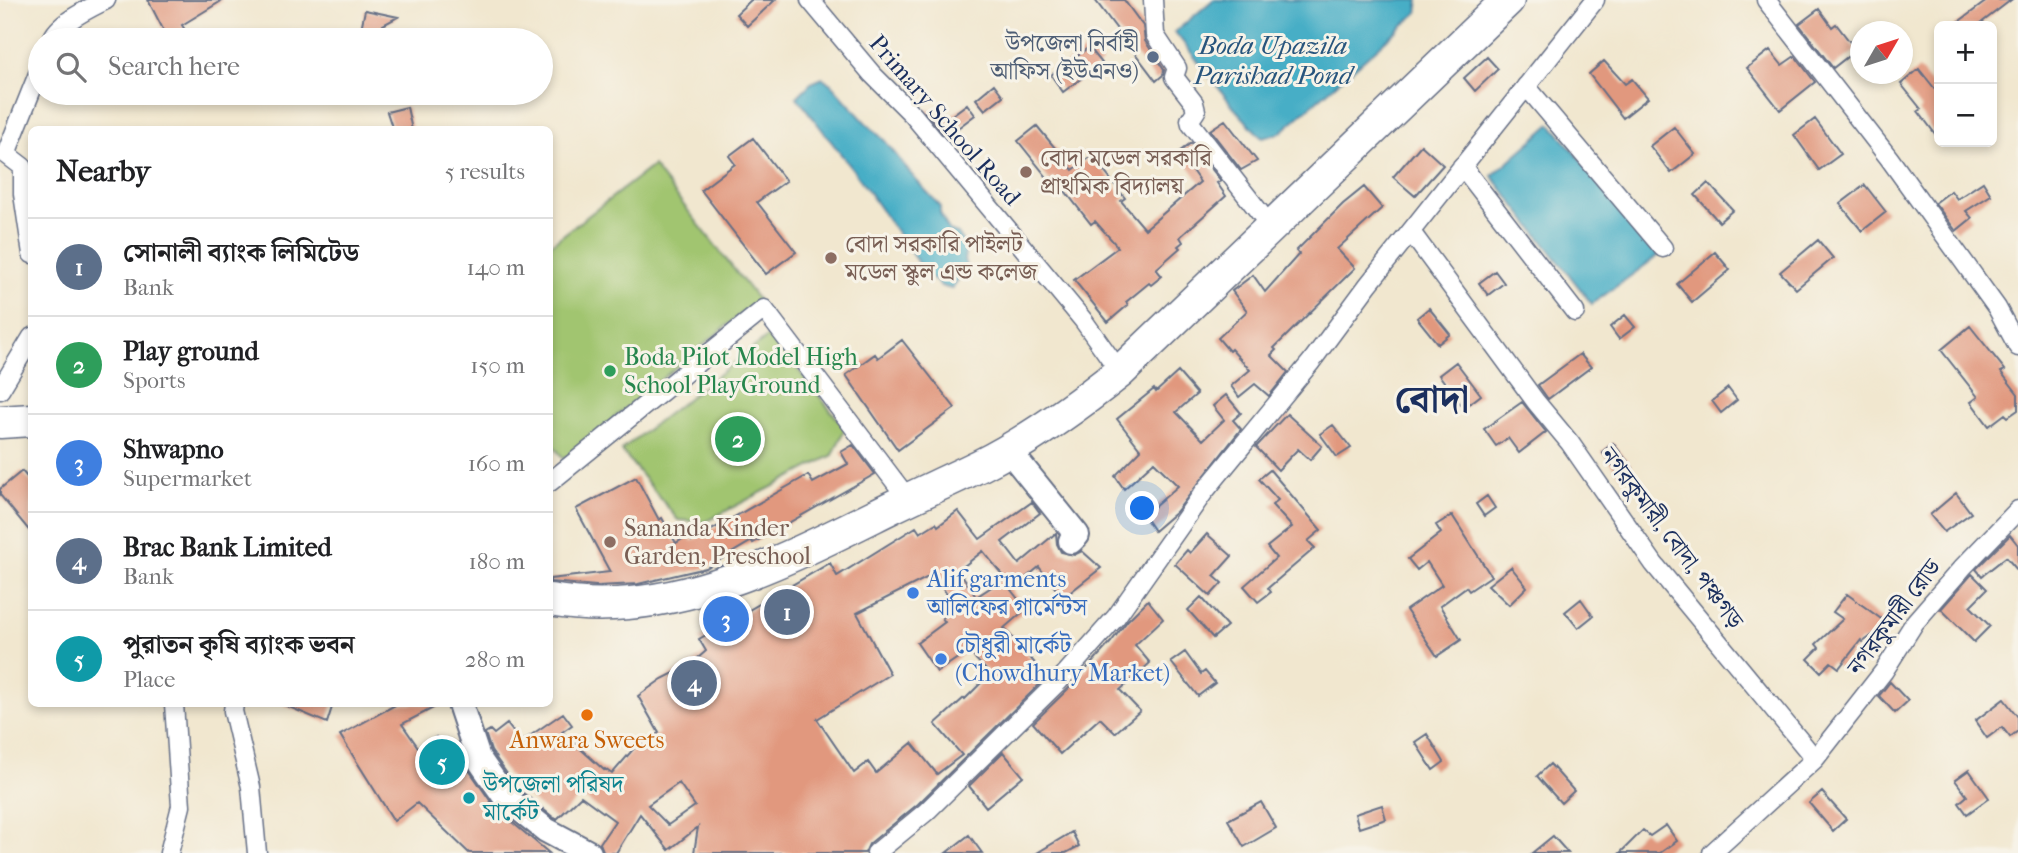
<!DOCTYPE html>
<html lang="en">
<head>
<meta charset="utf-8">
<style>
	:root { --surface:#fff; --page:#f6f6f6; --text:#202124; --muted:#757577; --line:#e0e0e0; --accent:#111827 }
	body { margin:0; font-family:"IM FELL French Canon","Noto Serif Bengali",serif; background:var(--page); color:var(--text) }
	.controls { position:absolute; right:21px; top:21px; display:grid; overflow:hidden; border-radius:10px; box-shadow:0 4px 10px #0003 }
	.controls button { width:63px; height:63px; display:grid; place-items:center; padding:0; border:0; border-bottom:2px solid var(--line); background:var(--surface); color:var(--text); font:35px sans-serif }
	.compass { position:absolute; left:1850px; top:21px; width:63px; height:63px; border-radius:50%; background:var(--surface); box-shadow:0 4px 10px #0003; rotate:51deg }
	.you { position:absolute; left:1143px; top:509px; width:24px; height:24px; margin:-18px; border:5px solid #fff; border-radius:50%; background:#1a73e8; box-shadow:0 0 0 10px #1a73e833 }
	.badge { display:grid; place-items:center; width:46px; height:46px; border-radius:50%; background:var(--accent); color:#fff; font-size:23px; font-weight:700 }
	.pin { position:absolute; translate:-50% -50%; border:4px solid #fff; box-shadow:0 2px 7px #0006 }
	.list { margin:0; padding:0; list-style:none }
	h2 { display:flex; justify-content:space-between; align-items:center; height:91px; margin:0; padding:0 28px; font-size:30px }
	h2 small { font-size:23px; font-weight:400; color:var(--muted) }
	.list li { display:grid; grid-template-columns:46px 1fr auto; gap:21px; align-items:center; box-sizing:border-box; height:98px; padding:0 28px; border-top:2px solid var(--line) }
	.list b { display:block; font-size:26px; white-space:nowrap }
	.list p { margin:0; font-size:23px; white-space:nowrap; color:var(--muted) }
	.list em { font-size:23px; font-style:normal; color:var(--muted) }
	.icon { flex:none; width:38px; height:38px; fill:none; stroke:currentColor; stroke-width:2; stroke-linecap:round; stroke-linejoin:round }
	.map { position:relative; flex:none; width:2018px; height:853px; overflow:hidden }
	.search { position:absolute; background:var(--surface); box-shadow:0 4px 10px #0003; left:28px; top:28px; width:525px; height:77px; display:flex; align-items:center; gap:18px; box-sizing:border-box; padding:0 24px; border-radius:38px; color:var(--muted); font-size:26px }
	.panel { position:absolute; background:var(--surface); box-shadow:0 4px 10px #0003; left:28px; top:126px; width:525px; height:581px; border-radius:10px }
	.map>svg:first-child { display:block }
</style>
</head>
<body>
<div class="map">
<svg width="2018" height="853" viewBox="0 0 2018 853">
	<rect width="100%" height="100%" fill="#f7f3e8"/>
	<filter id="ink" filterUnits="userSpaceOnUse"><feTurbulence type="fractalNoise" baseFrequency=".0143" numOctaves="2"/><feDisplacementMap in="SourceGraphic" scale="14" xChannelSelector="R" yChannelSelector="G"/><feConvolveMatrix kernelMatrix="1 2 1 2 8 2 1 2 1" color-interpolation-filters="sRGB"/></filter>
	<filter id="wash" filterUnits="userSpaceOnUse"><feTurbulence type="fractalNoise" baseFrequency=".00686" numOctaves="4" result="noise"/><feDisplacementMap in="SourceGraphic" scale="28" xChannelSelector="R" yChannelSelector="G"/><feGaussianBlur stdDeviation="1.57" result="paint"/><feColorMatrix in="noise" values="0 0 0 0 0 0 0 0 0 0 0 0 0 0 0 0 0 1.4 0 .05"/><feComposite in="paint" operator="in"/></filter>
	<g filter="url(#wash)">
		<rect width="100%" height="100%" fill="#f1e7cf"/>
		<path fill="#a1c56f" stroke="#5e7a66" stroke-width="2" d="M653 166 758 300 564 459 550 442V245Z
			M770 335 845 428 833 455 705 522 678 520 621 450Z"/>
		<path fill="#47aec6" stroke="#316e92" stroke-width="2" d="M1213 0H1419L1417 13 1280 133 1262 138 1236 110 1175 32Z
			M823 78 831 84 865 122 885 141 915 179 940 206V213L949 231 958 234 966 247 964 260 967 268 952 289 941 286 923 270 857 175 797 97 811 83Z
			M1551 124 1659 255 1592 304 1492 176Z"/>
		<g id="blocks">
			<path fill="#e1987e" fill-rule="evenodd" d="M148 0H223L182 25 185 30 168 39Z
				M751 0H775L747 26 736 14Z
				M1095 0H1124L1143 26 1145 41 1164 70 1163 75 1156 81Z
				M1988 0H2011L1977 26H1953Z
				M1819 9 1832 27 1836 24 1856 50 1833 68 1799 24Z
				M365 10 398 17 383 25 389 39 360 34Z
				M1089 47 1102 63 1063 92 1051 75Z
				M1770 50 1782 65 1795 56 1815 82 1780 110 1747 68Z
				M1487 57 1498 69 1475 91 1464 78Z
				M1604 61 1625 84 1632 79 1648 98 1623 118 1589 74Z
				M1919 69 1939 94V139L1918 111 1921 109 1901 84Z
				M994 84 1003 96 985 110 976 99Z
				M967 104 975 115 946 137 925 112 929 109 940 124Z
				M407 107 412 130H393L387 112Z
				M1815 119 1841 154 1819 170 1794 135Z
				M1225 120 1257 161 1241 170 1210 130Z
				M1037 126 1073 170 1092 156 1125 198 1121 201 1145 229 1200 182 1179 152 1191 143 1221 181 1217 183 1226 196 1180 237 1183 242 1178 246 1180 248 1156 269 1162 276 1151 285 1149 283 1126 302 1128 305 1108 322 1074 280 1118 247 1095 221 1091 224 1054 177 1050 181 1018 141Z
				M1674 127 1695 154 1671 173 1650 146Z
				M753 138 786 181 757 202 796 252 766 274 701 190 735 164 729 156Z
				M1421 145 1443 165 1415 196 1393 177Z
				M1983 182 1991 195 1966 211 1972 218 1956 231 1935 203 1951 191 1957 199Z
				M1708 183 1733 210 1719 222 1695 195Z
				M1865 185 1886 212 1862 231 1840 204Z
				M1364 187 1382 208 1337 249 1355 268 1274 348 1276 350 1271 355 1288 372 1269 396 1255 384 1239 397 1231 386 1250 370 1231 349 1229 351 1218 338 1247 311 1232 291 1253 275 1265 292 1299 254 1296 251 1343 204Z
				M1818 240 1833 258 1796 289 1780 272Z
				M1715 252 1730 270 1692 302 1677 284Z
				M1495 271 1504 283 1488 295 1479 283Z
				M1429 308 1450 334 1438 344 1417 318Z
				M1625 315 1635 327 1619 339 1610 327Z
				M1970 326 2005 370 2001 372 2018 394V410L2008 417 2005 414 1989 426 1971 402 1978 397 1941 350Z
				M902 340 955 408 898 450 846 375 875 354 878 358Z
				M1580 354 1591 367 1548 399 1538 385Z
				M1456 362 1481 395 1464 408 1439 375Z
				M1178 372 1197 394 1176 412 1203 440 1224 420 1213 406 1226 395 1241 413 1233 420 1241 429 1176 512 1154 531 1144 516 1178 486 1154 462 1124 489 1115 476 1141 450 1117 419 1154 389 1156 392Z
				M1728 388 1737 400 1721 413 1712 401Z
				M1522 402 1546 432 1519 453 1508 438 1496 446 1484 429Z
				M1287 414 1322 446 1310 460 1298 449 1278 470 1256 447Z
				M1333 425 1351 448 1337 457 1320 434Z
				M1613 443 1633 468 1622 477 1602 452Z
				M853 445 875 474 753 543 752 541 706 568 638 584 596 586 550 582V579L610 572 576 509 636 477 659 520 662 518 676 543 689 535 692 541 808 475 813 483 848 464 841 452Z
				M1270 470 1321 530 1308 541 1315 548 1268 588 1271 592 1258 602 1244 586 1276 558 1267 547 1292 527 1272 505 1278 500 1259 479Z
				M22 471 32 483V534L0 495V489Z
				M1956 493 1971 513 1944 532 1930 515Z
				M1487 496 1495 508 1484 516 1476 504Z
				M1032 502 1040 513 1002 542 1019 564 1056 533 1057 544 1061 552 1074 555 1082 551 1101 568 1063 598 1039 567 1011 590 1026 609 1004 628 1047 677 918 804 869 844 865 853H694L698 827 669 850 640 814 616 853H604L600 843 615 821 581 796 557 819 554 818 517 788 491 751 485 733 490 730 494 734 507 724 521 742 563 713 572 725 562 732 604 770 605 769 612 774 635 747 659 733 638 696 662 679 690 665 706 651 699 639 830 563 837 576 916 527 920 533 936 523 938 526 958 511 980 539ZM983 551 1005 578 976 597 959 570ZM934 574 956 609 942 618 945 622 917 643 937 672 968 651 990 674 965 699 964 698 935 724 962 755 937 774 912 743 876 773 868 762 854 773 817 719 890 674 857 613ZM679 783 695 806 668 825 648 805Z
				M1452 515 1491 576 1469 591 1466 587 1440 606 1461 640 1437 656 1406 610 1442 585 1427 562 1417 570 1408 559 1441 533 1436 525Z
				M1207 534 1232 556 1214 576 1222 583 1210 596 1175 564 1187 550 1190 553Z
				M2010 535 2018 545V571L2006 557 1982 576 1976 569Z
				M1511 567 1527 587 1509 605 1488 585Z
				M1972 574 1987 589 1970 606 1990 626 1974 642 1941 609Z
				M1847 594 1888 624 1863 642 1861 640 1839 668 1831 662 1821 672 1808 659 1819 648 1816 644 1843 619 1833 612Z
				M1201 597 1227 626 1213 638 1188 610Z
				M1581 599 1593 616 1578 628 1565 612Z
				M1148 600 1163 619 1135 645 1150 663 1120 690 1140 711 1115 733 1100 718 1060 754 1033 723 1068 689 1111 642 1128 620Z
				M1185 652 1201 674 1205 671 1215 683 1198 696 1171 662Z
				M1890 682 1908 701 1895 713 1879 696Z
				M2004 699 2018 717V731L2010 737 2002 727 1987 738 1975 721Z
				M282 704H333L327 723Z
				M397 704H441L402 724 420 750 436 737 464 774 469 770 496 809 549 853H469L417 803 394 821 340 735Z
				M1427 734 1444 762 1433 770 1415 742Z
				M1003 752 1023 776 986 807 969 786Z
				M1550 764 1574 791 1561 803 1537 776Z
				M1969 770 1989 798 1967 814 1959 803 1967 796 1955 780Z
				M1822 792 1846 819 1833 831 1809 803Z
				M1261 802 1276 828 1244 847 1228 820Z
				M1382 805 1386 819 1359 828 1355 814Z
				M1666 825 1677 841 1660 853H1620L1643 830 1650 836Z
				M1072 832 1079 846 1066 853H1037Z
				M969 835 982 853H946Z
				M1553 836 1568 853H1532Z"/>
		</g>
	</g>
	<g filter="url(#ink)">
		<use href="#blocks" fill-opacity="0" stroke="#666f86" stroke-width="2"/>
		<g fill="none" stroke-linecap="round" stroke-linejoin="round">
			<defs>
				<path id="street" d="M810 0 872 74 913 115 1083 320 1120 372
					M1153 0 1155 35 1177 68 1174 77 1194 103 1196 111 1190 120 1191 124 1271 227
					M1766 0 1889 158 1997 308 2018 347
					M52 40C57 23 90 8 106 0
					M1526 86 1663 248
					M1462 166 1575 312
					M1411 232 1536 402 1570 443 1654 564 1815 759 1712 853
					M32 254 23 194V167L6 154 40 69
					M0 390 32 337
					M550 482 764 309 908 499
					M234 704 233 711 251 787 257 853
					M1815 759 1884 671 1915 622 1963 567 2018 510
					M169 853 181 806 174 704
					M876 853 926 812 1059 681 1116 617 1204 492 1311 362 1368 285 1595 0"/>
				<path id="secondary" d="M1010 452 1077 535 1071 541
					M460 704 478 758 506 798 546 830 589 853"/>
				<path id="highway" d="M0 422 32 420
					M550 600C671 622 787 559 892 507 921 493 950 480 979 466 1029 441 1076 407 1120 372L1508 0"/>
			</defs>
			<use href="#street" stroke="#666f86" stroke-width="21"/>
			<use href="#secondary" stroke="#666f86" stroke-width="28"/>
			<use href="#highway" stroke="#666f86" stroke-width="35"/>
			<use href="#street" stroke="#fff" stroke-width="18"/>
			<use href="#secondary" stroke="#fff" stroke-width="24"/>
			<use href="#highway" stroke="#fff" stroke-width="32"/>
		</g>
	</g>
	<circle fill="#5c6f8a" stroke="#f7f3e8" stroke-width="2.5" cx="1153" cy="57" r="7"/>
	<g fill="#8d6e63" stroke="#f7f3e8" stroke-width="2.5">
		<circle cx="1026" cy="172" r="7"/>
		<circle cx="831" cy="258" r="7"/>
		<circle cx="610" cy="542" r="7"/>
	</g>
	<circle fill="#2e9e5b" stroke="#f7f3e8" stroke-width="2.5" cx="610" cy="371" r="7"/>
	<g fill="#3f7fe0" stroke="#f7f3e8" stroke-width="2.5">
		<circle cx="913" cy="593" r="7"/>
		<circle cx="941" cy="659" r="7"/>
	</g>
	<circle fill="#e8710a" stroke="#f7f3e8" stroke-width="2.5" cx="587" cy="715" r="7"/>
	<circle fill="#0f9aa8" stroke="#f7f3e8" stroke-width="2.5" cx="469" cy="798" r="7"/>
	<g text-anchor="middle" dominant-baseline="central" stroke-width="6" stroke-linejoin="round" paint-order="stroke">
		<g font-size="24" fill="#4e5e75" stroke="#f7f3e8" text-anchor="end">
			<text x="1139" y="43">উপজেলা নির্বাহী<tspan x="1139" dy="28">আফিস (ইউএনও)</tspan></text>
		</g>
		<g font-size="24" fill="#1b2f5e" stroke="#f7f3e8">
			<text transform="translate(945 120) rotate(49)">Primary School Road</text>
			<text transform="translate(1672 538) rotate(53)">নগরকুমারী, বোদা, পঞ্চগড়</text>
			<text transform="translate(1894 617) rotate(-53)">নগরকুমারী রোড</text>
		</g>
		<g font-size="24" fill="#785e54" stroke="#f7f3e8" text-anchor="start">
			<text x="1040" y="158">বোদা মডেল সরকারি<tspan x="1040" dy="28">প্রাথমিক বিদ্যালয়</tspan></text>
			<text x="845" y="244">বোদা সরকারি পাইলট<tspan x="845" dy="28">মডেল স্কুল এন্ড কলেজ</tspan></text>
			<text x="624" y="528">Sananda Kinder<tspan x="624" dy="28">Garden, Preschool</tspan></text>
		</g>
		<g font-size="24" fill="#27864d" stroke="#f7f3e8" text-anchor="start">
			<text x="624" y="357">Boda Pilot Model High<tspan x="624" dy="28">School PlayGround</tspan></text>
		</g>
		<g font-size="24" fill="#366cbe" stroke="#f7f3e8" text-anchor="start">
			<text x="927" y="579">Alif garments<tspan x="927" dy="28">আলিফের গার্মেন্টস</tspan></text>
			<text x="955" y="645">চৌধুরী মার্কেট<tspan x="955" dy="28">(Chowdhury Market)</tspan></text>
		</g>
		<g font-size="24" fill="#c56008" stroke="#f7f3e8">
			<text x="587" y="740">Anwara Sweets</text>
		</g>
		<g font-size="24" fill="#0d838f" stroke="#f7f3e8" text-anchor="start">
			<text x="483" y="784">উপজেলা পরিষদ<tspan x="483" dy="28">মার্কেট</tspan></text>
		</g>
		<g font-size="26" font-style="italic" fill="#28557d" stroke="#f7f3e8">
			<text x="1273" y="45">Boda Upazila<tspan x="1273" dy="30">Parishad Pond</tspan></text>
		</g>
		<g font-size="38" font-weight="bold" fill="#1b2f5e" stroke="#f7f3e8">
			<text x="1432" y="399">বোদা</text>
		</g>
	</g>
</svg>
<div class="controls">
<button>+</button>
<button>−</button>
</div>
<svg class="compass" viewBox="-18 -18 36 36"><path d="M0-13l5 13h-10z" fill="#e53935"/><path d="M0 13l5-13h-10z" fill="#757577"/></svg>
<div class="you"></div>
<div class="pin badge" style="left:787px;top:612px;background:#5c6f8a">1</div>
<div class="pin badge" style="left:738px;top:439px;background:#2e9e5b">2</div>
<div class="pin badge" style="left:726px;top:619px;background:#3f7fe0">3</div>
<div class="pin badge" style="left:694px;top:683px;background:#5c6f8a">4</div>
<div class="pin badge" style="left:442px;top:762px;background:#0f9aa8">5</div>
<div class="search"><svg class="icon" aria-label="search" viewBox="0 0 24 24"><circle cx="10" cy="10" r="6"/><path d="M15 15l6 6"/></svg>Search here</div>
<section class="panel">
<h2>Nearby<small>5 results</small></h2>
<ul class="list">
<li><span class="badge" style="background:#5c6f8a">1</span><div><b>সোনালী ব্যাংক লিমিটেড</b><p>Bank</p></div><em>140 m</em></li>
<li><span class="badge" style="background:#2e9e5b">2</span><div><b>Play ground</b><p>Sports</p></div><em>150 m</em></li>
<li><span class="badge" style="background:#3f7fe0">3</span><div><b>Shwapno</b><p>Supermarket</p></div><em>160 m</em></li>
<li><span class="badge" style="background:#5c6f8a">4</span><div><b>Brac Bank Limited</b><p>Bank</p></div><em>180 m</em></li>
<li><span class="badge" style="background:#0f9aa8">5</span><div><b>পুরাতন কৃষি ব্যাংক ভবন</b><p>Place</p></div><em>280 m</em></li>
</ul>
</section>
</div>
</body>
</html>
